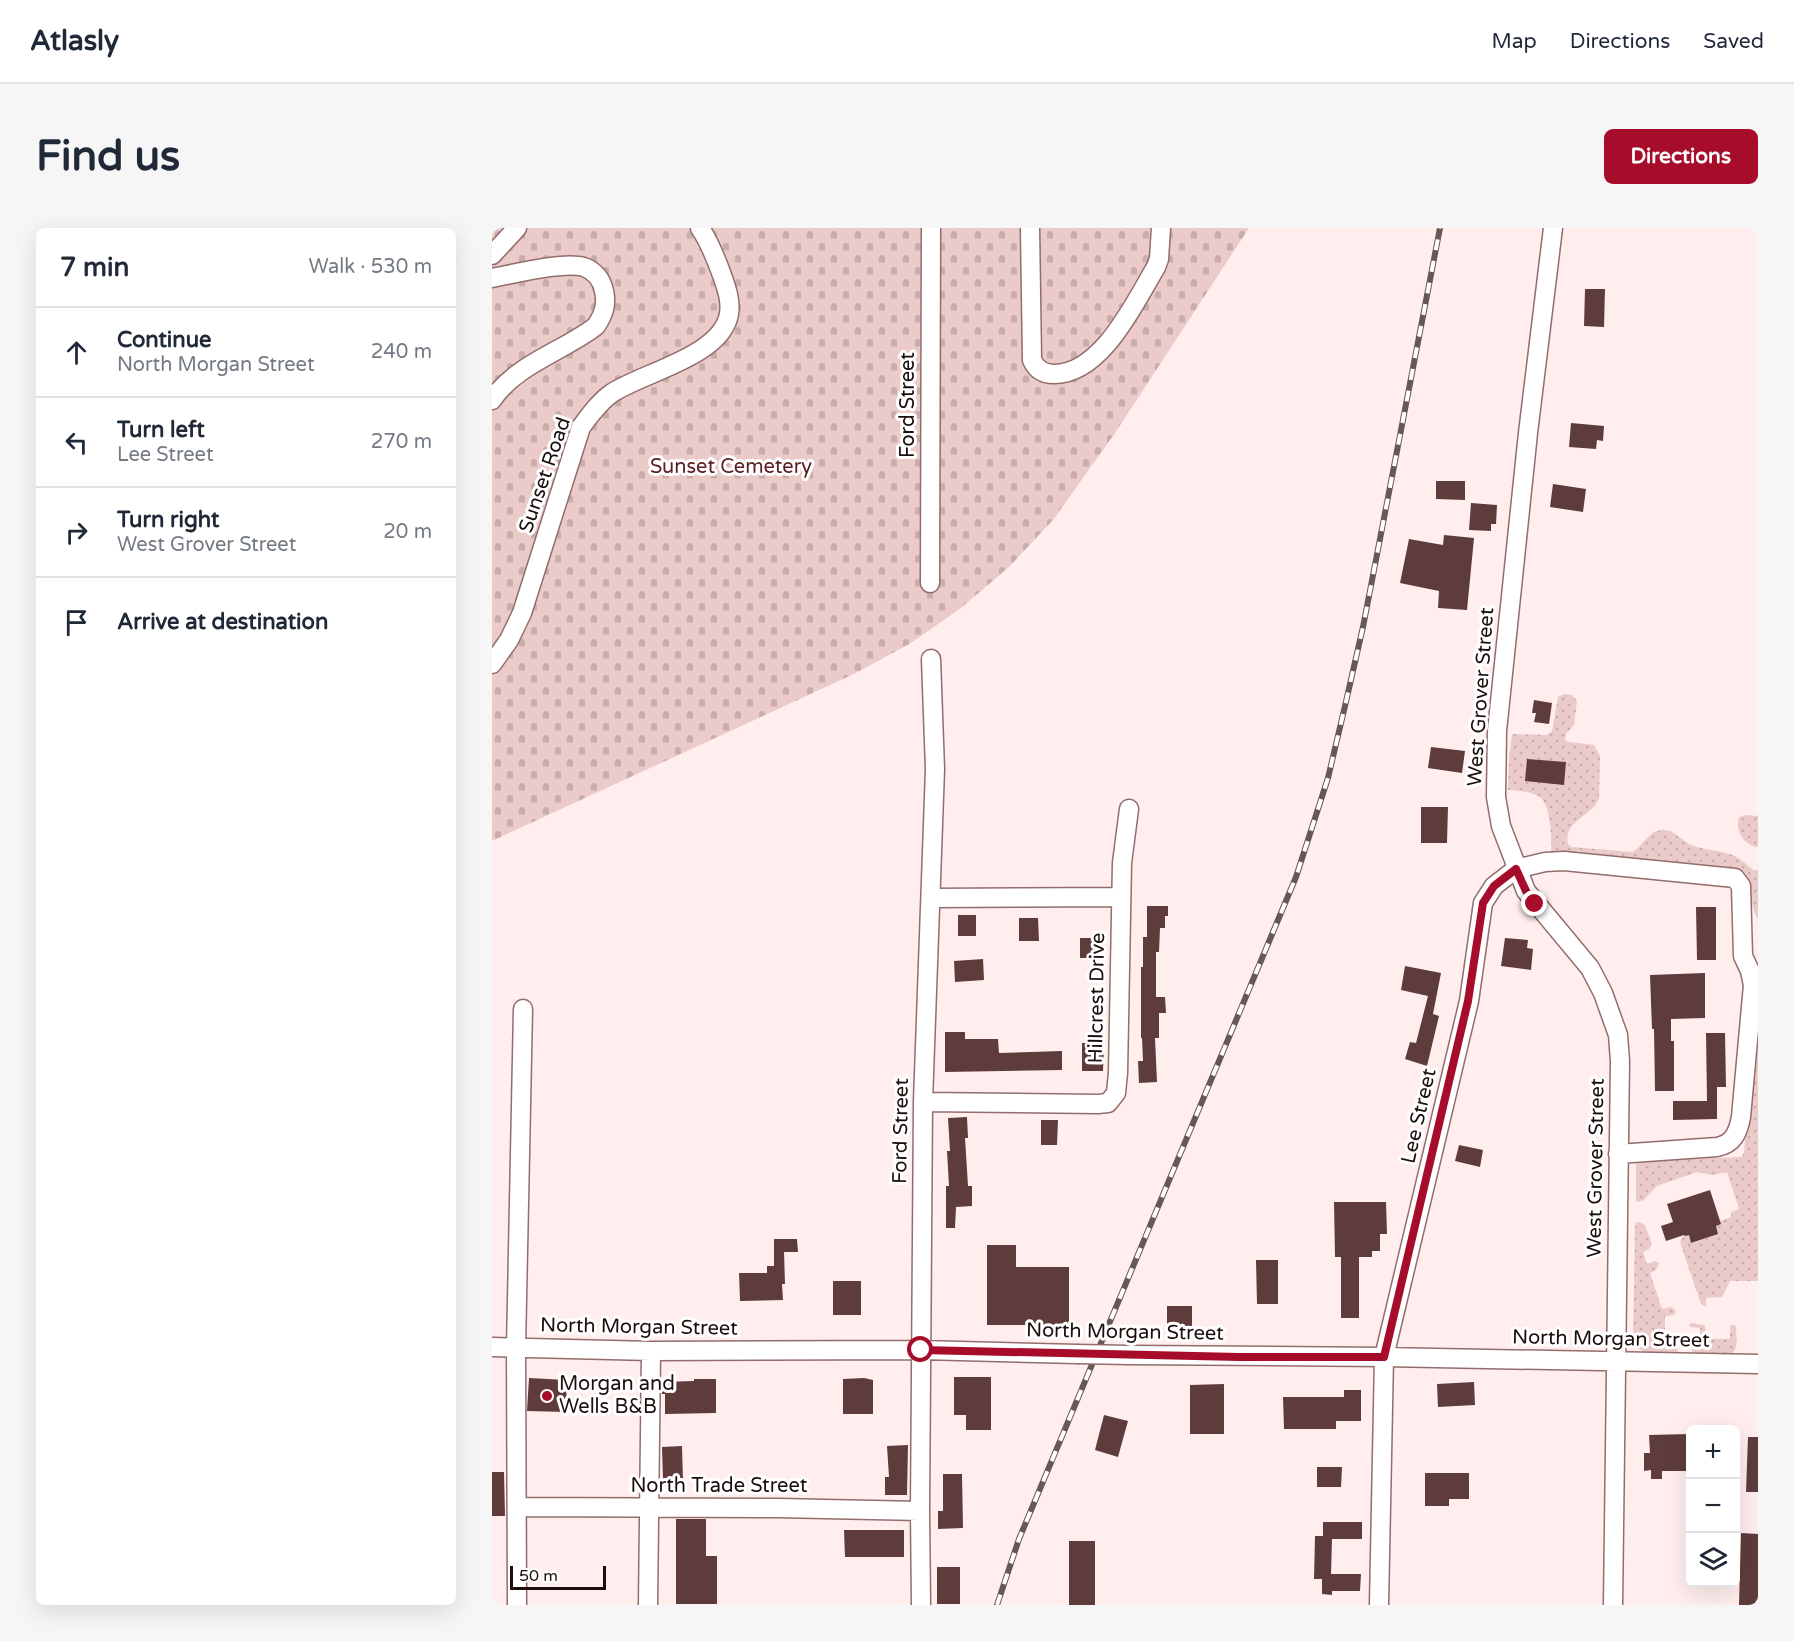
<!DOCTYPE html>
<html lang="en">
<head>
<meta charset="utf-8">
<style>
	:root { --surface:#fff; --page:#f6f6f7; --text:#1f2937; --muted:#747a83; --line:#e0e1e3; --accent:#a70d2b }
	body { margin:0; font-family:"Varela Round",sans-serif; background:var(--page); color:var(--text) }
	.controls { position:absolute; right:18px; bottom:18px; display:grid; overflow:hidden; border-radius:9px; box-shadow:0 6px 24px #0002 }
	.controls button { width:54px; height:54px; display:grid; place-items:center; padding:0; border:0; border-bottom:2px solid var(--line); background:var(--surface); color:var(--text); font:30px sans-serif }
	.scale { position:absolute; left:18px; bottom:15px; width:96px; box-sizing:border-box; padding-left:6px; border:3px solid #1b0e0d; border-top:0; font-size:16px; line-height:21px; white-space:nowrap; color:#1b0e0d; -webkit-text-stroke:4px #fff; paint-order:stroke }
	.stop { position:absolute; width:18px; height:18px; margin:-14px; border:4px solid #a70d2b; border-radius:50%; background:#fff }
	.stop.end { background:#a70d2b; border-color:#fff; box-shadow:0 2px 6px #0008 }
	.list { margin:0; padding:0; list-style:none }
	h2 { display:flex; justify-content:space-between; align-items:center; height:78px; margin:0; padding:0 24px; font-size:26px }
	h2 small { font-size:20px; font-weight:400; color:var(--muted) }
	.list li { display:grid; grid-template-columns:39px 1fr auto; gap:18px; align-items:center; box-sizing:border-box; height:90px; padding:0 24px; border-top:2px solid var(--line) }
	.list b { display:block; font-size:22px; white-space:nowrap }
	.list p { margin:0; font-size:20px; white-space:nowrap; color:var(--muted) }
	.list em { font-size:20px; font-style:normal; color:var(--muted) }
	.icon { flex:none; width:33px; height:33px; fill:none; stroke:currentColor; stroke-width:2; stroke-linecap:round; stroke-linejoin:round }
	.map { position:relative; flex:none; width:1266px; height:1377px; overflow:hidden; border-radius:9px }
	header { display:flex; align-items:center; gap:36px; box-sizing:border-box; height:84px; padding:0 30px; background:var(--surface); border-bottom:2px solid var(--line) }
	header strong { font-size:28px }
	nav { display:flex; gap:33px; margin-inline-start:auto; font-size:21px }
	.intro { display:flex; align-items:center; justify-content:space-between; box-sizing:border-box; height:144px; padding:0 36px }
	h1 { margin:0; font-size:42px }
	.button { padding:15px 27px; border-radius:9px; background:var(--accent); color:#fff; font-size:21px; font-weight:700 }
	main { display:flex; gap:36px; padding:0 36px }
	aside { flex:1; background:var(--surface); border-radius:9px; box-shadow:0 6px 24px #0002 }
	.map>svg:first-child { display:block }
</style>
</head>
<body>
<header>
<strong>Atlasly</strong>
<nav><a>Map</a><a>Directions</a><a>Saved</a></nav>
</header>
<div class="intro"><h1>Find us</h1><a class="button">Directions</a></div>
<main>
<aside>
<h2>7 min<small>Walk · 530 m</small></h2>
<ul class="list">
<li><svg class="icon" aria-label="ahead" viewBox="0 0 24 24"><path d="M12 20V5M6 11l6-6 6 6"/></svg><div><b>Continue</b><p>North Morgan Street</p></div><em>240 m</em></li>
<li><svg class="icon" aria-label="left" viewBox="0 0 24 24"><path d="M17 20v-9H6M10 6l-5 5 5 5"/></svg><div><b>Turn left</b><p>Lee Street</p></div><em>270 m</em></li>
<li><svg class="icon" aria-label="right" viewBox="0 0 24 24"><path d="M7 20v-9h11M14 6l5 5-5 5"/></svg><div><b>Turn right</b><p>West Grover Street</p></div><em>20 m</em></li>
<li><svg class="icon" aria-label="arrive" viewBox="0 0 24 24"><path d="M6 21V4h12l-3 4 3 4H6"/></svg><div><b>Arrive at destination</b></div></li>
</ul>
</aside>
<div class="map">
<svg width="1266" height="1377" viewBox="0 0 1266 1377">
	<defs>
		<pattern id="grass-dots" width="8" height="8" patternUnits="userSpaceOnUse" patternTransform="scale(1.5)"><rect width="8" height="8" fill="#ebcbca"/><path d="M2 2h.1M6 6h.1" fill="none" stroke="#c9adac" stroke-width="1.8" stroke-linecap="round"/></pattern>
		<pattern id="cemetery-stones" width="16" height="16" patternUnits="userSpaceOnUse" patternTransform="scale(1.5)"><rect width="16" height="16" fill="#ebcbca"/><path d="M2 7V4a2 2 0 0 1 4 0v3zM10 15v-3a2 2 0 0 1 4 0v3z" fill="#c9adac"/></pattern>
	</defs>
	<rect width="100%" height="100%" fill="#ffeeed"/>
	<path fill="url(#grass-dots)" d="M1073 466 1080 467 1085 473 1082 497 1074 506 1073 512 1077 514 1102 517 1108 528 1107 571C1099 589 1071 593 1076 616L1080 619 1140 624C1151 619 1155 604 1169 602 1179 600 1189 611 1197 616 1210 622 1225 622 1238 626 1247 629 1254 636 1261 642H1266V690L1264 688 1253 656 1059 626C1060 613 1059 579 1049 570 1040 563 1027 563 1016 562L1017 531 1020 506 1055 507 1060 503 1066 469Z
		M1253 587 1266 588V619C1252 618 1243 603 1247 589Z
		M1266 762V1053H1238L1230 1069 1214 1070V1079L1209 1076 1188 1014 1192 1007H1197L1200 1015 1226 1006 1224 998 1228 993 1239 989V984L1247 981 1235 944 1220 947 1205 944 1165 958 1152 972 1146 974 1144 973V935L1150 932 1250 929 1252 924Z
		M1147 994 1153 997 1160 1016 1157 1021 1151 1024 1155 1036 1164 1033 1167 1036 1164 1042 1158 1045 1170 1081 1179 1079 1184 1083 1182 1087 1173 1088V1115L1183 1116 1186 1123 1184 1125H1150V1122L1144 1120 1141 1115 1143 995Z
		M1199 1095 1213 1097 1214 1111H1238V1097H1242L1244 1098C1244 1108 1247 1121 1239 1127L1200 1126V1118L1208 1116V1100L1199 1099 1197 1097Z"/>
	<path fill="url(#cemetery-stones)" d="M0 0H757L623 205 561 292 517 339 469 380 419 415 364 445 0 613Z"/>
	<path fill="#5e3c3c" d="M1093 61H1113L1112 99 1092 98Z
		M1079 195 1112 198 1111 213 1105 212 1104 221 1077 219Z
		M944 253H973V272L944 271Z
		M1061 256 1094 261 1091 284 1058 279Z
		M979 275 1005 277 1004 296H999V303L977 302Z
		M952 307 982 310 975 382 946 380 947 363 908 355 917 311 951 317Z
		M1042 472 1060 475 1057 496 1042 494 1044 485H1040Z
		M939 519 973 523 970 545 936 540Z
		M1035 531 1074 534 1072 557 1033 553Z
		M929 579H956L955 615H929Z
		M655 678H676V688H673V700H668L667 724H664V769H673L674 785H667V810H663L665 854 647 855 646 833H651L650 810H649V739H651V709H655Z
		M1204 679H1224V732H1205Z
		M466 687H484V708H466Z
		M527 690H546L547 713H527Z
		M588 710H610V730H588Z
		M1013 710 1036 712 1035 720 1041 721 1039 742 1009 738Z
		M491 731 492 752 463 754 462 733Z
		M913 738 949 745 941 786 947 788 935 838 913 831 918 814 924 815 936 768 909 762Z
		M1213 745V790L1179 791V813H1182V863H1163L1162 801H1160L1158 747Z
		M453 804H473V811H506L507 825 570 823V842L453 844Z
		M1214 805H1233L1234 859H1225V891L1181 892V873H1215Z
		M590 815H612L611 843H590Z
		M475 889 476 910H473L476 958H480V978L464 979 463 1000H454V958H457L455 923H458L456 890Z
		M549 892H566L565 917H549Z
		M967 917 991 922 988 939 963 933Z
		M1218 962 1229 996 1224 998 1226 1006 1199 1015 1197 1007 1193 1008 1192 1007 1174 1013 1169 998 1181 994 1175 976Z
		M842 974H894L895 1006H888V1023H880V1029H867V1090H849V1029H843Z
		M282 1011H305L306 1024H292L293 1056H290L291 1072 248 1073 247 1045H275V1038H282Z
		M495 1017H524V1039H577V1097H495Z
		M764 1032H786V1076H765Z
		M341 1053H369V1087H341Z
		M675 1078H700V1098H675Z
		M462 1149H499V1202H474V1187H462Z
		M37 1150 74 1152 75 1184 35 1183Z
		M372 1150 381 1152V1186H351V1151Z
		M202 1151H224V1185L173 1186V1166H170V1154L202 1153Z
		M982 1154 983 1177 946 1179 945 1156Z
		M732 1156V1206H698V1157Z
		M852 1162H869V1193H844V1201H792L791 1169H852Z
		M612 1187 636 1193 626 1229 603 1222Z
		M1198 1206V1243H1170V1251H1159V1242L1152 1243V1225H1158L1157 1207Z
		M1256 1209H1266V1264H1254Z
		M416 1217 415 1267H393V1249H397L395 1218Z
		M190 1218 191 1253H171L170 1219Z
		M825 1239H850L849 1259H825Z
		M0 1244H12L13 1288H0Z
		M933 1245H977V1271H957V1278H933Z
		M451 1246H470L471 1300 446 1301V1283H451Z
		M184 1291H214V1328H225V1376H184Z
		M831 1294H870V1311H840L839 1346H869L868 1363H840V1367L830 1366V1351H822L823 1308H831Z
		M352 1302H412V1329H353Z
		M1249 1305 1266 1306V1377H1247Z
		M577 1313H603V1377H577Z
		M445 1339H468V1376H445Z"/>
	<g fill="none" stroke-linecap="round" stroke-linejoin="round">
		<defs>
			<path id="minor" d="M538 0 540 132C544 141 551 146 562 146 610 146 643 74 664 39L667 31 669 0
				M1061 0 1036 205 1005 503 1004 569 1009 598 1034 663 1098 740 1111 765 1126 807 1128 833 1121 1377
				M0 27 25 0
				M0 50C22 46 72 33 92 39 103 43 110 52 112 63 115 76 112 86 104 98 72 123 24 136 0 172
				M438 355 439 0
				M0 436 17 412 30 385 89 199C98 187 107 174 120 165 152 144 230 128 237 86 239 73 235 62 231 50 225 33 218 15 208 0
				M439 670 629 669
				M431 874 606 876 616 875 624 865 626 845 630 635 637 581
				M0 1119 159 1123 429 1122 585 1126
				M637 1127 892 1129 1266 1136
				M26 1279 286 1280 428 1283
				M25 1377 24 1120 31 781
				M156 1377 159 1123
				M429 1377 428 1283 431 874 443 541 439 431
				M887 1377 892 1129 977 773 991 675 1002 658 1024 641 1053 634 1072 633 1243 650 1249 658 1251 728 1258 743 1261 757 1249 889C1246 905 1241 916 1225 919L1126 926"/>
		</defs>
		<use href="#minor" stroke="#926d6c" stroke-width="21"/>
		<use href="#minor" stroke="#fff" stroke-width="18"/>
		<defs>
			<path id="rail" d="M505 1377 527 1311 804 649 836 550 853 478 871 399 948 0"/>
		</defs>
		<use href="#rail" stroke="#665857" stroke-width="6"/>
		<use href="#rail" stroke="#fff" stroke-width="4" stroke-dasharray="11" stroke-linecap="butt"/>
		<defs>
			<path id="minor-bridge" d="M585 1126 637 1127"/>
		</defs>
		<use href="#minor-bridge" stroke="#926d6c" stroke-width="21" stroke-linecap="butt"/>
		<use href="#minor-bridge" stroke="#fff" stroke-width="18"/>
	</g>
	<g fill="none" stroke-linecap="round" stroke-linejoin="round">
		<path stroke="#a70d2b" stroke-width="8" d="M429 1122 747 1129H892L976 773 991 675 1002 658 1024 641 1034 663 1043 676"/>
	</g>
	<circle fill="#a70d2b" stroke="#fff" stroke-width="2" cx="55" cy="1168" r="6"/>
	<g text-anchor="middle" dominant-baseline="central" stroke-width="6" stroke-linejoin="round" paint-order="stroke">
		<g font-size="20" fill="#1b0e0d" stroke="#fff">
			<text transform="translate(416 177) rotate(-90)">Ford Street</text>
			<text transform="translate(53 247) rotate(-71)">Sunset Road</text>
			<text transform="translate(989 469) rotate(-86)">West Grover Street</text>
			<text transform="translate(605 770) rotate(-89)">Hillcrest Drive</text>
			<text transform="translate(927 888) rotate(-77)">Lee Street</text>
			<text transform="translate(409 903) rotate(-89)">Ford Street</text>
			<text transform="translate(1104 940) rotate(-89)">West Grover Street</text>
			<text transform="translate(147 1099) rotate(1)">North Morgan Street</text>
			<text transform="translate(633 1104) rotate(1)">North Morgan Street</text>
			<text transform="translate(1119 1111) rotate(1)">North Morgan Street</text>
			<text x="227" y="1258">North Trade Street</text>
		</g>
		<g font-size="20" fill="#5c2023" stroke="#fff">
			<text x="239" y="239">Sunset Cemetery</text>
		</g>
		<g font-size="20" fill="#1b0e0d" stroke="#fff" text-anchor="start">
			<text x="67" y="1156">Morgan and<tspan x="67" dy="23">Wells B&amp;B</tspan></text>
		</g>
	</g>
</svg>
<div class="controls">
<button>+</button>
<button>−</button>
<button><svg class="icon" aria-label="layers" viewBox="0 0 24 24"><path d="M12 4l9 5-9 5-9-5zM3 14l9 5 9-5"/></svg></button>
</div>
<div class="scale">50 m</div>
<div class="stop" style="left:429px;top:1122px"></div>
<div class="stop end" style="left:1043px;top:676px"></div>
</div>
</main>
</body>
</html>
